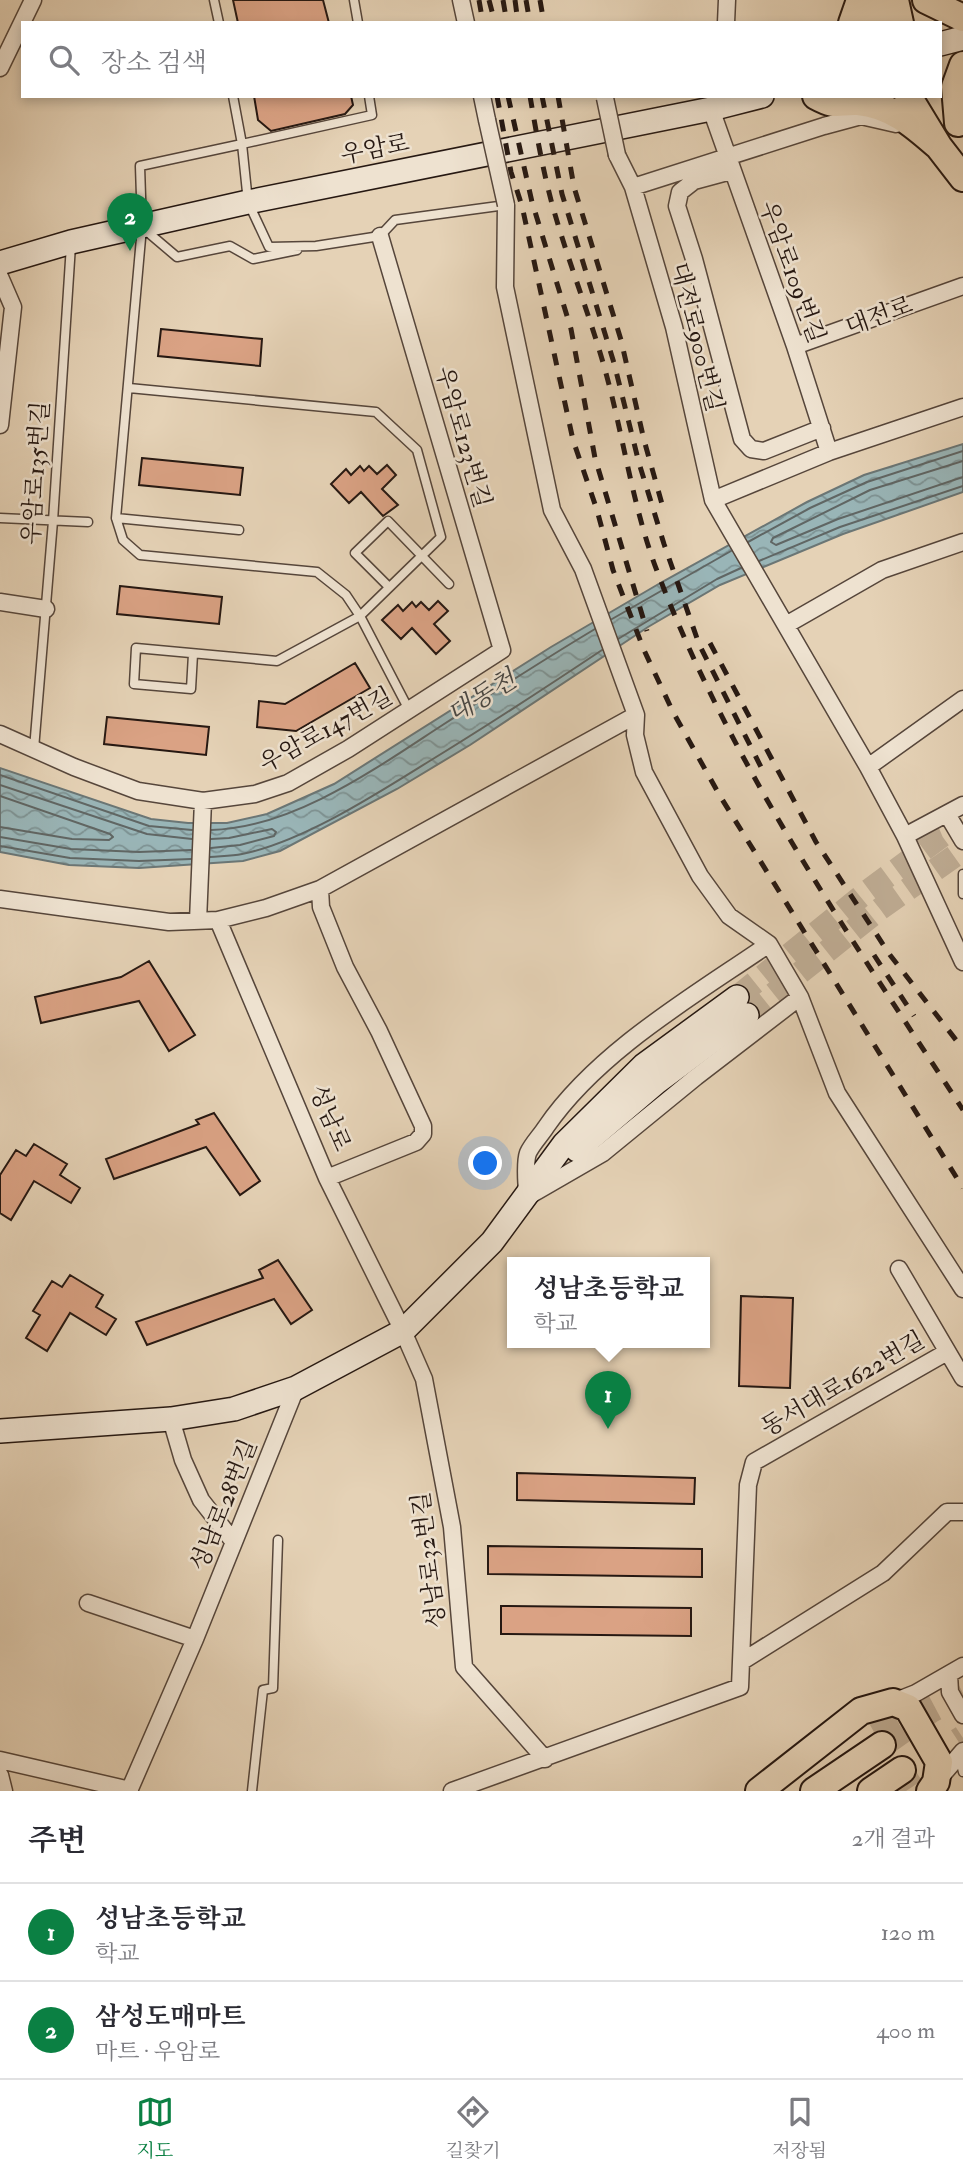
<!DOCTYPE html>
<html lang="ko">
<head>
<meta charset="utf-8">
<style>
	:root { --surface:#fff; --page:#f7f7f7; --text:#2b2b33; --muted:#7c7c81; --line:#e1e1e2; --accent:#0b8043 }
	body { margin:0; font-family:"IM FELL Double Pica","Noto Serif KR",serif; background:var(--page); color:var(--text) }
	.you { position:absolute; left:486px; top:1164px; width:24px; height:24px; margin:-18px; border:5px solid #fff; border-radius:50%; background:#1a73e8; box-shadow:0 0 0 10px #1a73e833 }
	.badge { display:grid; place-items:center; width:46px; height:46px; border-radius:50%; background:var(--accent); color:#fff; font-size:23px; font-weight:700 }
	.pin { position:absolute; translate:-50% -58px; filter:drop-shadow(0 2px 4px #0008) }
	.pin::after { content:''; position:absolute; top:37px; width:24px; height:21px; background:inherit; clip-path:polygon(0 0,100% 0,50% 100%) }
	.popup { position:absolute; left:507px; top:1257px; width:203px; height:91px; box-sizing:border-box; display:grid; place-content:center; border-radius:0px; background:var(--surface); filter:drop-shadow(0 2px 5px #0005); font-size:23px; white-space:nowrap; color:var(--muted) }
	.popup b { font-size:26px; color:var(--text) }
	.popup::after { content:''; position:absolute; left:50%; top:100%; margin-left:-14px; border:14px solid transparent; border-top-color:var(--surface) }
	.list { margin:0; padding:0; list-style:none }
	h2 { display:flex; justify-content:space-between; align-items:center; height:91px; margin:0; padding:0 28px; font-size:30px }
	h2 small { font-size:23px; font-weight:400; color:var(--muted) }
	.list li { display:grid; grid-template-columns:46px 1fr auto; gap:21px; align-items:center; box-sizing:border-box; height:98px; padding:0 28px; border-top:2px solid var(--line) }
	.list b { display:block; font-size:26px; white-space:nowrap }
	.list p { margin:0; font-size:23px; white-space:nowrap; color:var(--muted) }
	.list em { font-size:23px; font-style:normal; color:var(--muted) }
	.icon { flex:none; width:38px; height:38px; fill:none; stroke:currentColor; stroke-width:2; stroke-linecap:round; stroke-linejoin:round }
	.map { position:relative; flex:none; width:963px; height:1791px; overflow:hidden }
	.search { position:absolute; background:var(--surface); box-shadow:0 4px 10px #0003; left:21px; right:21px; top:21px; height:77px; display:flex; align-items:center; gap:18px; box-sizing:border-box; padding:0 24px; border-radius:0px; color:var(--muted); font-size:26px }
	.sheet { height:287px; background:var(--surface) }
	nav { display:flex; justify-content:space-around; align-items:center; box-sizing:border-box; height:98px; border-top:2px solid var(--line); background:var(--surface); font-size:19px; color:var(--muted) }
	nav a { display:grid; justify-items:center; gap:4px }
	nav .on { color:var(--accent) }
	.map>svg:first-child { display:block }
</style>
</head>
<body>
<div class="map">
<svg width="963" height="1791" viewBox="0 0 963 1791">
	<defs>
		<pattern id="water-waves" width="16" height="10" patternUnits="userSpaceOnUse" patternTransform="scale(1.75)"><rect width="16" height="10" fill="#99b5b7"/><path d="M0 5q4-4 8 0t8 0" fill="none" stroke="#7d9293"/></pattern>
	</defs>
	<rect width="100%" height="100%" fill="#e5d2b6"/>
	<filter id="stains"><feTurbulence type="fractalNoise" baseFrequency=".00286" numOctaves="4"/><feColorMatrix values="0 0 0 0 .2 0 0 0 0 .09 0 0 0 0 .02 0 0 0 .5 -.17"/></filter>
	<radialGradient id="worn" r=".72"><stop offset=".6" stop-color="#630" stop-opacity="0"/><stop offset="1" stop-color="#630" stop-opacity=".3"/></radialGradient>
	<path fill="url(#water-waves)" stroke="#6b7675" stroke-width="2" d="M963 444V492L843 534 720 585 648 627 470 745 397 789 280 851 243 861 139 868 69 865 0 852V768L151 819 188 823H227L267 814 334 784 551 647 662 582 807 502 864 475Z"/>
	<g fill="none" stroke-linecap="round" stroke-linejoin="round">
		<path stroke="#606664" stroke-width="2" d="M963 461 870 490 773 538 771 542 776 545 838 519 963 477
			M748 542 810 508 867 482 963 451
			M759 561 840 527 963 486
			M612 619 731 551
			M618 639 717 579 741 568
			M0 775 149 826 192 830
			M0 785 147 834 192 839
			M0 796 110 834 113 837 109 840 72 839 0 827
			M211 830C293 828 375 769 441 726 492 693 543 660 595 629
			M0 837 71 849 139 852 191 850
			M0 846 70 858 139 861 191 859
			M211 848 240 845 274 836 276 832 272 829 229 838 211 839
			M210 857C221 856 232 856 242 854 302 842 375 795 428 762 487 726 545 688 602 650"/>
	</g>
	<path fill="#daa284" stroke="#261812" stroke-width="2" d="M233 0H323L329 23H238Z
		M254 96H351L353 105 345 114 271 131 258 120Z
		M161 329 262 339 260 366 158 356Z
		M142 458 243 468 240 495 139 485Z
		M387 465 396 475 382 489 398 505 383 516 361 492 349 503 331 484 346 469 351 475 360 466 364 471 369 466 377 474Z
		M120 586 222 597 219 624 117 614Z
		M438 601 448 611 434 624 450 641 436 654 412 628 401 639 382 620 398 605 403 611 412 602 416 607 421 602 429 610Z
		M355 663 370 688 296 731 257 727 259 701 285 704Z
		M107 717 209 727 206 755 104 744Z
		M149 961 195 1035 169 1051 139 1001 41 1023 35 997 121 977Z
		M214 1113 260 1181 240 1195 206 1147 114 1179 106 1159 199 1124 196 1120Z
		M34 1144 67 1164 60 1175 80 1188 71 1203 34 1181 11 1220 0 1213V1175L16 1150 26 1156Z
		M278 1260 312 1310 291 1324 274 1299 147 1345 136 1322 263 1278 259 1270Z
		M70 1275 103 1295 96 1307 116 1319 106 1335 70 1313 47 1351 26 1338 40 1315 33 1311 52 1281 62 1287Z
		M741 1296 793 1298 790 1388 739 1386Z
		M517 1473 695 1478 694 1504 517 1500Z
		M488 1546 702 1549V1577L488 1574Z
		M501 1606 691 1608V1636L501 1634Z"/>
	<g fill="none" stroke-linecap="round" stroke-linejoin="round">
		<path stroke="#bfad95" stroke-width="23" stroke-dasharray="23 11" stroke-linecap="butt" d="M737 997 869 890 942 836 963 827
			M747 1015 880 909 963 850"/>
		<path stroke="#bfad95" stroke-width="26" stroke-dasharray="26 13" stroke-linecap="butt" d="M870 1725 912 1701
			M882 1745 931 1710 963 1693
			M893 1784 963 1738"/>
		<defs>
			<path id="lane" d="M214 0 219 23
				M354 0 358 23
				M233 96 242 144 140 166 142 227 116 518 123 540 140 555 317 572 346 595 360 616 409 710
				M369 96 372 115 242 144 248 202 269 247 316 246 380 236 395 220 506 205
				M144 229 177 257 230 246 253 259 297 250
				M129 388 376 412 417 450 441 537 360 616 277 661 136 648 134 684 191 689 193 654
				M0 518 88 522
				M116 518 239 530
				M389 587 355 553 388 521 449 584
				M34 749 53 521 71 245
				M963 874V894
				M959 1756 963 1772
				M252 1791 263 1690 273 1688 278 1540"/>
			<path id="street" d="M461 0 466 23
				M726 23 727 0
				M0 68 33 0
				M482 96 487 120
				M711 109 795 346 829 452
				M617 155 633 187 674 327 713 500 868 767 905 836 963 962
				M731 171 694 181 680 192 677 206 694 259 742 439 751 449 764 451 822 428
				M633 187 824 126 861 116 896 124
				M506 205 505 287 552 510 583 569 636 715 635 735 644 772 700 876 729 916 769 944 800 997 837 1093 963 1289
				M0 277 13 307 0 425
				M795 346 963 286
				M713 500 829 452 963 407
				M0 602 46 609
				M786 625 882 570 963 542
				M0 734 74 767 138 791 203 801 255 794 288 783 348 749 502 650 380 236
				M868 767 963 699
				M947 814 963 841
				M905 836 963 805
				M320 889 321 907 345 967 379 1031 423 1126V1134L416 1142 327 1178
				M0 899 169 922 218 920 266 908 320 889 636 715
				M218 920 327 1178 403 1331 424 1379 452 1527 464 1667 545 1759
				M198 921 203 801
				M532 1194 603 1153 696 1077 800 997
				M527 1196C527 1184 524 1164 528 1153 532 1144 541 1135 546 1127 598 1051 695 995 769 944
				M899 1269 963 1378
				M171 1419 183 1460 201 1500 233 1541
				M88 1603 195 1639
				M741 1662 883 1573 947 1512H963
				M949 1674 950 1692 963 1715
				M893 1702 916 1693 963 1666
				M0 1760 130 1790
				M0 1775 4 1791
				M938 1780 963 1751
				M129 1791 195 1639 296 1388
				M452 1791 740 1687 748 1485 754 1462 947 1352"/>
			<path id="secondary" d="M940 44 963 38
				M0 263 71 242 248 202 711 109 762 96
				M577 1150 657 1082 747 1015
				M0 1431 171 1419 234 1409 296 1388 403 1331 492 1242 564 1144 644 1065 737 997"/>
			<path id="primary" d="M873 0 877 23
				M895 0 900 23
				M926 0 963 18
				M852 23 860 0
				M816 96C838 108 837 101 858 102 892 105 915 126 939 147
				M908 96 939 147 963 178
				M958 123 955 87 963 65
				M759 1791 861 1711 893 1702 908 1708 939 1762 936 1782 930 1791
				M814 1791 882 1745
				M871 1791 902 1770"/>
		</defs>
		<use href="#lane" stroke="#56463b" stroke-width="11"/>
		<use href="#street" stroke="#56463b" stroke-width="19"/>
		<use href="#secondary" stroke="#261812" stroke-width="26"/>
		<use href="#primary" stroke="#261812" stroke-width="30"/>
		<use href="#lane" stroke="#eee2d0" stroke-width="8"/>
		<use href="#street" stroke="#eee2d0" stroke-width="16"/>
		<use href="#secondary" stroke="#eee2d0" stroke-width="23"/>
		<use href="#primary" stroke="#e5d2b6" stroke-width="26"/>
		<path stroke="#261812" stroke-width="5" stroke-dasharray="12 12" stroke-linecap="butt" d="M479 0 483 23
			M489 0 495 23
			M503 0 507 23
			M515 0 518 23
			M526 0 530 23
			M540 0 544 23
			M497 96 511 172 522 206 573 440 597 510 613 570 644 650 673 712 720 796 963 1188
			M508 96 532 202 571 329 595 458 647 631
			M530 96C536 131 542 166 551 200 566 256 588 310 604 366 623 433 632 505 657 571 730 764 851 938 963 1110
			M542 96 562 194 614 363 639 463 664 544 699 644 765 775
			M558 96 574 187 621 340 644 440 662 504
			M710 643 816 842 890 955 963 1049
			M874 955 914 1016"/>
		<defs>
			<path id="street-bridge" d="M605 98 617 155
				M487 120 506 205"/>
		</defs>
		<use href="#street-bridge" stroke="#56463b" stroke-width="19" stroke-linecap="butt"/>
		<use href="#street-bridge" stroke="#eee2d0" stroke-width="16"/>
	</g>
	<g text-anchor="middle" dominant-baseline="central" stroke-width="5" stroke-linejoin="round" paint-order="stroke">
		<g font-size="24" fill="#261812" stroke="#eee2d0">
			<text transform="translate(375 149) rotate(-11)">우암로</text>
			<text transform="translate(792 272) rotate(70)">우암로109번길</text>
			<text transform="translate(879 316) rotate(-20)">대전로</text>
			<text transform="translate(697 337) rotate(76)">대전로900번길</text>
			<text transform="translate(463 437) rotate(74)">우암로123번길</text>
			<text transform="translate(36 473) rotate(-86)">우암로135번길</text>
			<text transform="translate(326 730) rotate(-29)">우암로147번길</text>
			<text transform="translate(330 1118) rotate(67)">성남로</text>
			<text transform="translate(843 1384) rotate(-30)">동서대로1622번길</text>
			<text transform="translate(224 1505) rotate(-68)">성남로28번길</text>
			<text transform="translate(429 1560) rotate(-97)">성남로32번길</text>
		</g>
		<g font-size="26" font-style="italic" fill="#484744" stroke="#eee2d0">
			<text transform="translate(482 697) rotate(-32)">대동천</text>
		</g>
	</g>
	<rect width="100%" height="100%" filter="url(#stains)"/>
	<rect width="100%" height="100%" fill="url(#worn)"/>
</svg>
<div class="you"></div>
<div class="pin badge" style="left:608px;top:1429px">1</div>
<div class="popup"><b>성남초등학교</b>학교</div>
<div class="pin badge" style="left:130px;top:251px">2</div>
<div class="search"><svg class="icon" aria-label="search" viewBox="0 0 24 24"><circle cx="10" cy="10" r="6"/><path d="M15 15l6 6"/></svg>장소 검색</div>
</div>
<section class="sheet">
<h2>주변<small>2개 결과</small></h2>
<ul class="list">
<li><span class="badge">1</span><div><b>성남초등학교</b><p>학교</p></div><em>120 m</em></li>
<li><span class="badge">2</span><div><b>삼성도매마트</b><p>마트 · 우암로</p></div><em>400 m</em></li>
</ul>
</section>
<nav>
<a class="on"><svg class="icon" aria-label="map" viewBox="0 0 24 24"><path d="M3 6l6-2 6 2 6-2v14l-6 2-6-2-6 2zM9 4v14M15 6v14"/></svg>지도</a>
<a><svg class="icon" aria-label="directions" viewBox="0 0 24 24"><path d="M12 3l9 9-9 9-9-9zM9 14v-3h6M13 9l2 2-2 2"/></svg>길찾기</a>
<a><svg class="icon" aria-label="saved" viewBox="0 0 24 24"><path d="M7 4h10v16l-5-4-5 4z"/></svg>저장됨</a>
</nav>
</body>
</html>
